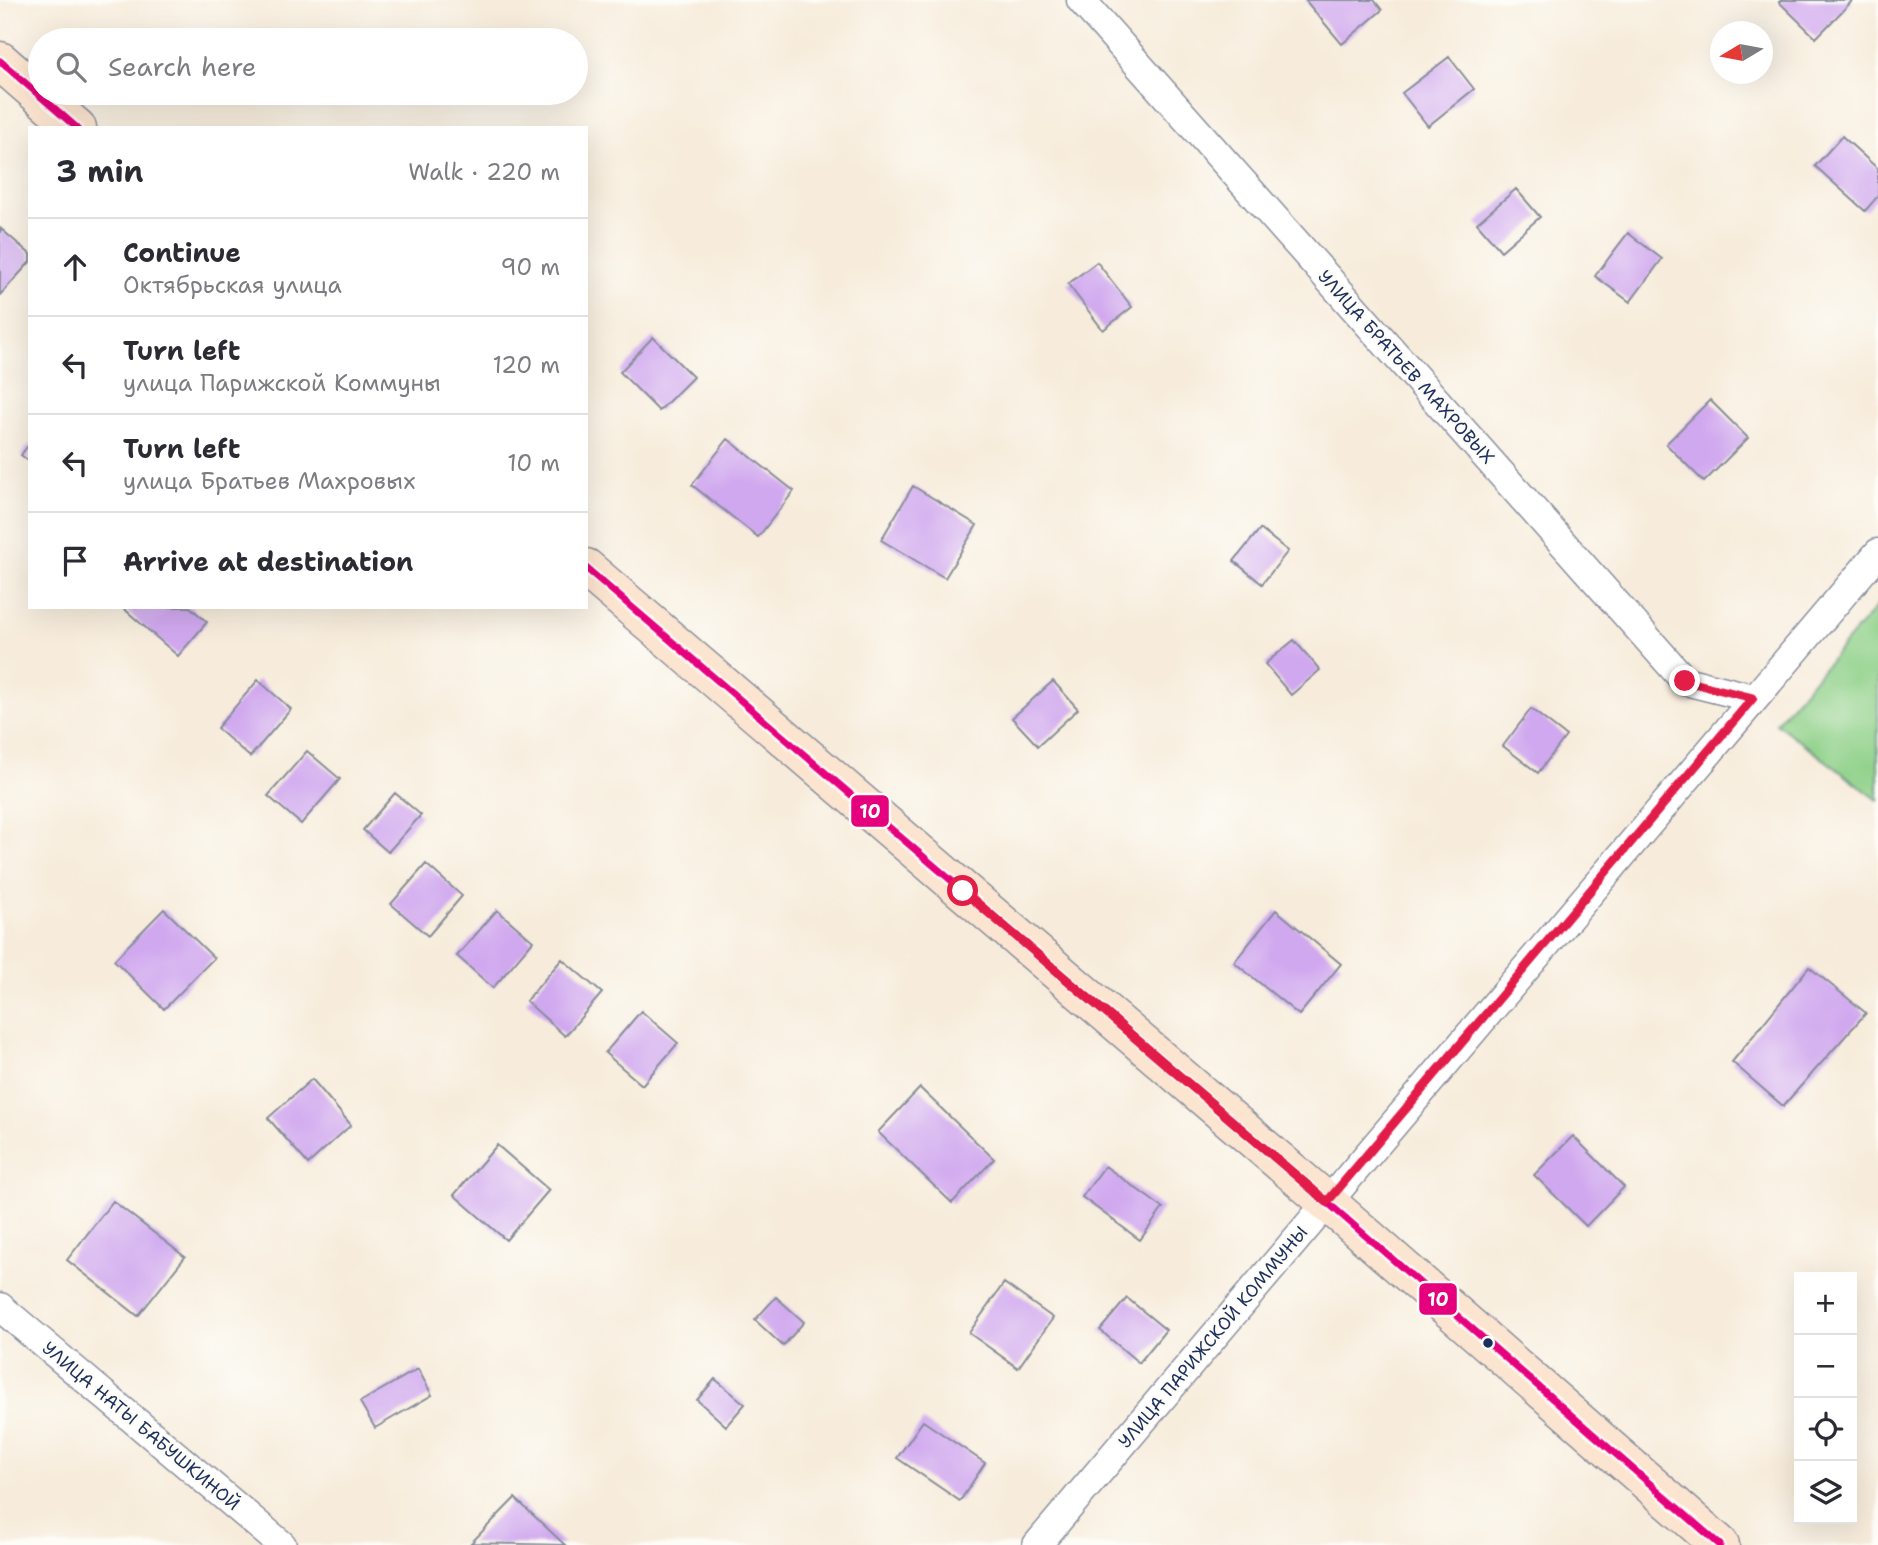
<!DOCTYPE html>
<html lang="en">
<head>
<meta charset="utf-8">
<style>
	:root { --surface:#fff; --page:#f2f2f3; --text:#2b2b33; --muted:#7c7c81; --line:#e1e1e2 }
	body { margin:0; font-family:"Shantell Sans",sans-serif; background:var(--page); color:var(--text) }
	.controls { position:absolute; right:21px; bottom:21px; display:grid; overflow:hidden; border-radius:0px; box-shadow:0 7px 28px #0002 }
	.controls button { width:63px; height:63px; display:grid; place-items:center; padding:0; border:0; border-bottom:2px solid var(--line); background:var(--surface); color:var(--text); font:35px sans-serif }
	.compass { position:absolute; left:1710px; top:21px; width:63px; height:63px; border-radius:50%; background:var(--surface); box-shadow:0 7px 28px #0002; rotate:260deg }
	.stop { position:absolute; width:21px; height:21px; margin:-16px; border:5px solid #e11d48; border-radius:50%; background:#fff }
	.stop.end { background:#e11d48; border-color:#fff; box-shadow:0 2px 7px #0008 }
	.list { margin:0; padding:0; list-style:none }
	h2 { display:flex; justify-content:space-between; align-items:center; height:91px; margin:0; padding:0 28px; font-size:30px }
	h2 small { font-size:23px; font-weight:400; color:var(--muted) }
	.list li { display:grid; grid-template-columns:46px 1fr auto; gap:21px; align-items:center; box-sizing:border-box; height:98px; padding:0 28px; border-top:2px solid var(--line) }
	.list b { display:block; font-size:26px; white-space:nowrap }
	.list p { margin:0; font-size:23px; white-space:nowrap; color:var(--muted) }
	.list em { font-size:23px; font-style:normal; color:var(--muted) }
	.icon { flex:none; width:38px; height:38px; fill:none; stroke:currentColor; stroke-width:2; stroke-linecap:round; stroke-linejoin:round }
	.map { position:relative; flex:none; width:1878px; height:1545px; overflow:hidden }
	.search { position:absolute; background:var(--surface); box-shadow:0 7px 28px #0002; left:28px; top:28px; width:560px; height:77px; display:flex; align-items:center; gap:18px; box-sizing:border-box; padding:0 24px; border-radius:38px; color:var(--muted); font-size:26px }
	.panel { position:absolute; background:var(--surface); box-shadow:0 7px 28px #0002; left:28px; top:126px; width:560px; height:483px; border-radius:0px }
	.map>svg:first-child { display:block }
</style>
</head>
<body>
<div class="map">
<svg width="1878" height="1545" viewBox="0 0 1878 1545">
	<rect width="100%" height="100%" fill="#fdfcf7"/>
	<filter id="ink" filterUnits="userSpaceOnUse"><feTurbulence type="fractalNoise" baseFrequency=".0143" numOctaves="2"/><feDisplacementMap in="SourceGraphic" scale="14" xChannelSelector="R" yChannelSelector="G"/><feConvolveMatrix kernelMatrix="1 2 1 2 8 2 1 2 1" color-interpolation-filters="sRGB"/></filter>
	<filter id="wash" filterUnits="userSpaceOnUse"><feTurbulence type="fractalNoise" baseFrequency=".00686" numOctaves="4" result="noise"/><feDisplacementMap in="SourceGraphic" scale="28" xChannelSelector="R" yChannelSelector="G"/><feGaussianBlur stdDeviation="1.57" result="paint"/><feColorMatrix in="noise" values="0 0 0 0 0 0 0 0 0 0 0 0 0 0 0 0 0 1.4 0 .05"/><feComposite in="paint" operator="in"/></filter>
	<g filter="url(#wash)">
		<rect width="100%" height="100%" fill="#f7ecdb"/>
		<path fill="#8ed088" stroke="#548073" stroke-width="2" d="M1878 605V800L1776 723Z"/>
		<g id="blocks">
			<path fill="#d0a8ef" d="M1305 0H1374L1382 10 1342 44Z
				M1782 0H1853L1816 38 1779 2Z
				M1449 57 1474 89 1428 126 1402 93Z
				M1842 136 1878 169V196L1865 211 1815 166Z
				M1516 189 1540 217 1501 251 1477 223Z
				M0 228 30 254V262L0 295Z
				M1628 233 1662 259 1630 302 1595 276Z
				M1097 262 1132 307 1103 330 1068 284Z
				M653 337 693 377 659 411 620 372Z
				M1710 400 1748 438 1704 482 1666 444Z
				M728 439 794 491 758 537 692 485Z
				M30 443V462L21 455Z
				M913 486 977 525 945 578 881 540Z
				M1260 529 1288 551 1262 584 1234 561Z
				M122 607H190L207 622 178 656Z
				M1294 640 1320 670 1291 695 1265 664Z
				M258 680 291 709 250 757 217 728Z
				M1053 681 1078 709 1038 746 1012 718Z
				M1531 709 1566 736 1538 773 1503 746Z
				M307 751 340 779 301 824 268 796Z
				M395 793 421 815 388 852 363 830Z
				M426 864 462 896 428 936 391 904Z
				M164 909 214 958 164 1009 114 960Z
				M497 910 533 941 493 988 457 956Z
				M1276 910 1341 964 1299 1015 1234 962Z
				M562 959 602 993 565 1036 526 1001Z
				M1809 967 1866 1013 1783 1106 1732 1062Z
				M641 1011 678 1043 642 1085 605 1053Z
				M312 1079 351 1125 308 1164 268 1118Z
				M920 1088 994 1159 952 1203 878 1132Z
				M1573 1136 1624 1187 1586 1226 1534 1175Z
				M497 1145 549 1190 506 1240 454 1195Z
				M1105 1166 1163 1208 1140 1240 1082 1197Z
				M113 1201 185 1257 138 1316 67 1260Z
				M1004 1283 1053 1318 1018 1368 969 1333Z
				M776 1297 804 1322 783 1346 755 1320Z
				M1127 1298 1166 1330 1139 1363 1100 1330Z
				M418 1369 432 1395 375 1428 360 1402Z
				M715 1379 745 1404 726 1426 697 1400Z
				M923 1421 985 1463 960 1501 897 1458Z
				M515 1498 565 1545 471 1543Z"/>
		</g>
	</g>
	<g filter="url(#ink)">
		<use href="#blocks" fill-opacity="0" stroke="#898e9c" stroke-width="2"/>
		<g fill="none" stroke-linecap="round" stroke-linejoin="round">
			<defs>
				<path id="street" d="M1081 0 1685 681 1753 698
					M0 1307 282 1545
					M1037 1545 1878 553"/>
				<path id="secondary" d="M0 61 77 128
					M586 568 1327 1202 1720 1545"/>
			</defs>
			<use href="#street" stroke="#898e9c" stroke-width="31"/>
			<use href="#secondary" stroke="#898e9c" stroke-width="41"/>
			<use href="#street" stroke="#fff" stroke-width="28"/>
			<use href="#secondary" stroke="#fce5d0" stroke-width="38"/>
			<defs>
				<path id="bus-1" d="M0 61 77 128
					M586 568 1327 1202 1720 1545"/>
			</defs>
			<use href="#bus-1" stroke="#fdfcf7" stroke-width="12"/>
			<use href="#bus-1" stroke="#e5007d" stroke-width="7"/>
		</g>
	</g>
	<g fill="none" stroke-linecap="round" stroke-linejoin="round" filter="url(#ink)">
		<path stroke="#e11d48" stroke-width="9" d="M963 891 1327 1202 1753 698 1685 681"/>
	</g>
	<circle fill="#1b2f5e" stroke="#fdfcf7" stroke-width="2.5" cx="1488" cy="1343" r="6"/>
	<g text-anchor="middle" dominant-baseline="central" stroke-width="5" stroke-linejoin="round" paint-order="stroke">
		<g font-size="18" fill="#1b2f5e" stroke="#fdfcf7">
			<text transform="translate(1406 367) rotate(48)">УЛИЦА БРАТЬЕВ МАХРОВЫХ</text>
			<text transform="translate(1213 1337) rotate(-50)">УЛИЦА ПАРИЖСКОЙ КОММУНЫ</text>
			<text transform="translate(141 1426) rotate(40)">УЛИЦА НАТЫ БАБУШКИНОЙ</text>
		</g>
	</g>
	<g stroke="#fdfcf7" stroke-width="2.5">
		<rect x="850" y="794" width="40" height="34" rx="7" fill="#e5007d"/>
		<rect x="1418" y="1282" width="40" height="34" rx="7" fill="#e5007d"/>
	</g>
	<g font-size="19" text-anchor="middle" font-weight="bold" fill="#fff">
		<text x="870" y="818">10</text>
		<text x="1438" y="1306">10</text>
	</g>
</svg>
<div class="controls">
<button>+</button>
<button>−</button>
<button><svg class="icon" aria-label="locate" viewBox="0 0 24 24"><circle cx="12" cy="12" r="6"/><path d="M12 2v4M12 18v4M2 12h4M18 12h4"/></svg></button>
<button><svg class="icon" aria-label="layers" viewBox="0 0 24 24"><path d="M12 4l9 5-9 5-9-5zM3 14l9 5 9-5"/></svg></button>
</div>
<svg class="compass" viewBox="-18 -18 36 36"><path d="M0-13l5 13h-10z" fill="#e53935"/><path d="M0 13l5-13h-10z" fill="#7c7c81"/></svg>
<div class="stop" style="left:963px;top:891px"></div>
<div class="stop end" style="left:1685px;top:681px"></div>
<div class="search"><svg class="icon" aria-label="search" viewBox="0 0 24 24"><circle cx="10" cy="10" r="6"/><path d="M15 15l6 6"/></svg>Search here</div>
<section class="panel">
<h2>3 min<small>Walk · 220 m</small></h2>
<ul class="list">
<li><svg class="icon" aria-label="ahead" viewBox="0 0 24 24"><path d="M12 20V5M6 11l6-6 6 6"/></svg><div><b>Continue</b><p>Октябрьская улица</p></div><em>90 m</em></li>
<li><svg class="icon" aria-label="left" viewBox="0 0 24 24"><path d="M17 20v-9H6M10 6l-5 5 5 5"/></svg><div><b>Turn left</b><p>улица Парижской Коммуны</p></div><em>120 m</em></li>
<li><svg class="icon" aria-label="left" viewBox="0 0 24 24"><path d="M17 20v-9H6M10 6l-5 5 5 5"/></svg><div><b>Turn left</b><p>улица Братьев Махровых</p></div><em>10 m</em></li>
<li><svg class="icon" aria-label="arrive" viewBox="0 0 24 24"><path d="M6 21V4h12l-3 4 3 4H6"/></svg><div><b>Arrive at destination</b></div></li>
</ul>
</section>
</div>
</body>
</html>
